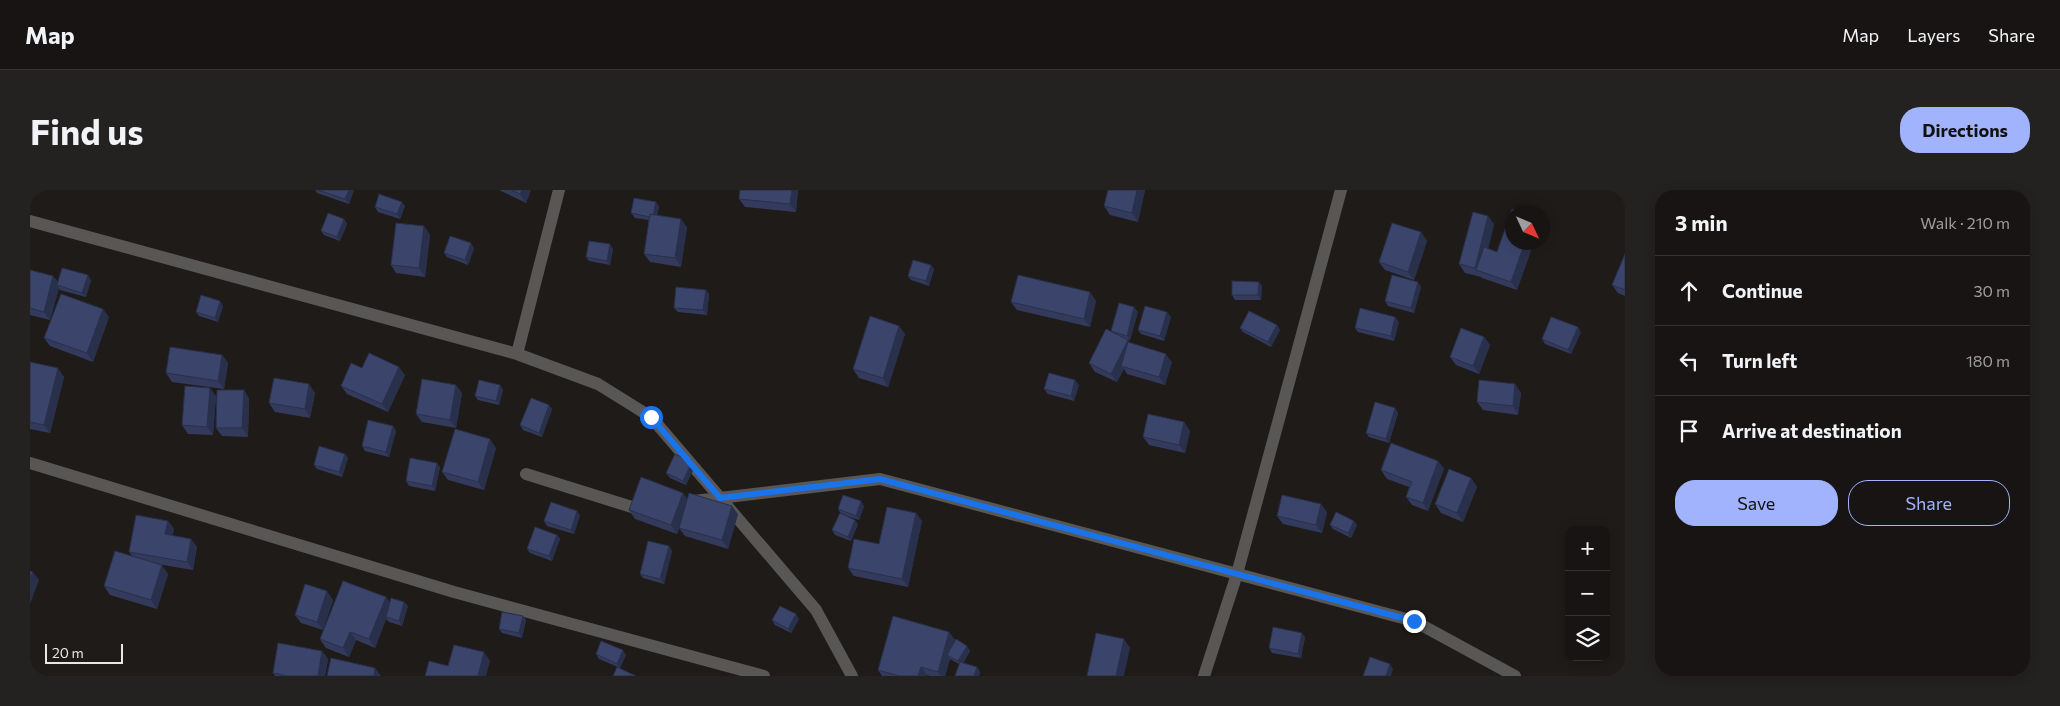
<!DOCTYPE html>
<html lang="en">
<head>
<meta charset="utf-8">
<style>
	:root { --surface:#171413; --page:#242121; --text:#f1f3f6; --muted:#9e9ea0; --line:#363333; --accent:#a1b3fd }
	body { margin:0; font-family:Commissioner,sans-serif; background:var(--page); color:var(--text) }
	.controls { position:absolute; right:15px; bottom:15px; display:grid; overflow:hidden; border-radius:10px; box-shadow:0 2px 12px #0003 }
	.controls button { width:45px; height:45px; display:grid; place-items:center; padding:0; border:0; border-bottom:1px solid var(--line); background:var(--surface); color:var(--text); font:25px sans-serif }
	.compass { position:absolute; left:1475px; top:15px; width:45px; height:45px; border-radius:50%; background:var(--surface); box-shadow:0 2px 12px #0003; rotate:134deg }
	.scale { position:absolute; left:15px; bottom:12px; width:78px; box-sizing:border-box; padding-left:5px; border:2px solid #e9e7e5; border-top:0; font-size:14px; line-height:18px; white-space:nowrap; color:#e9e7e5; -webkit-text-stroke:4px #1f1b19; paint-order:stroke }
	.stop { position:absolute; width:15px; height:15px; margin:-11px; border:4px solid #1a73e8; border-radius:50%; background:#fff }
	.stop.end { background:#1a73e8; border-color:#fff; box-shadow:0 1px 5px #0008 }
	.list { margin:0; padding:0; list-style:none }
	h2 { display:flex; justify-content:space-between; align-items:center; height:65px; margin:0; padding:0 20px; font-size:21px }
	h2 small { font-size:16px; font-weight:400; color:var(--muted) }
	.list li { display:grid; grid-template-columns:32px 1fr auto; gap:15px; align-items:center; box-sizing:border-box; height:70px; padding:0 20px; border-top:1px solid var(--line) }
	.list b { display:block; font-size:19px; white-space:nowrap }
	.list em { font-size:16px; font-style:normal; color:var(--muted) }
	.actions { display:flex; gap:10px; padding:15px 20px }
	.actions a { flex:1; padding:11px 0; border:1px solid var(--accent); border-radius:20px; text-align:center; font-size:18px; color:var(--accent) }
	.actions .main { background:var(--accent); color:#111 }
	.icon { flex:none; width:28px; height:28px; fill:none; stroke:currentColor; stroke-width:2; stroke-linecap:round; stroke-linejoin:round }
	.map { position:relative; flex:none; width:1595px; height:486px; overflow:hidden; border-radius:20px }
	header { display:flex; align-items:center; gap:30px; box-sizing:border-box; height:70px; padding:0 25px; background:var(--surface); border-bottom:1px solid var(--line) }
	header strong { font-size:24px }
	nav { display:flex; gap:28px; margin-inline-start:auto; font-size:18px }
	.intro { display:flex; align-items:center; justify-content:space-between; box-sizing:border-box; height:120px; padding:0 30px }
	h1 { margin:0; font-size:35px }
	.button { padding:12px 22px; border-radius:20px; background:var(--accent); color:#111; font-size:18px; font-weight:700 }
	main { display:flex; gap:30px; padding:0 30px }
	aside { flex:1; background:var(--surface); border-radius:20px; box-shadow:0 2px 12px #0003 }
	.map>svg:first-child { display:block }
</style>
</head>
<body>
<header>
<strong>Map</strong>
<nav><a>Map</a><a>Layers</a><a>Share</a></nav>
</header>
<div class="intro"><h1>Find us</h1><a class="button">Directions</a></div>
<main>
<div class="map">
<svg width="1595" height="486" viewBox="0 0 1595 486">
	<rect width="100%" height="100%" fill="#1f1b19"/>
	<g fill="none" stroke-linecap="round" stroke-linejoin="round">
		<path stroke="#595756" stroke-width="12" d="M0 31 487 164 568 194 621 227 786 420 822 486
			M487 164 529 0
			M0 273 424 402 734 486
			M496 284 605 318 617 317
			M664 311 850 289 1384 431 1485 486
			M1174 486 1207 384 1311 0"/>
	</g>
	<path fill="#333a5c" d="M285 0H324L319 14 287 3Z
		M469 0H501L496 13Z
		M768 0 766 22 715 17 709 9Z
		M1115 0 1108 32 1080 25 1074 16Z
		M375 16 370 29 348 22 345 17Z
		M629 16 627 25 657 37 651 77 620 72 614 64 619 30 605 28 601 23Z
		M314 29 317 34 310 51 294 45 291 41Z
		M1464 34 1458 59 1467 62 1482 52H1504L1487 100 1452 88 1451 87 1435 83 1429 74Z
		M394 36 400 45 395 87 366 83 361 75Z
		M1391 42 1397 51 1384 90 1355 80 1349 72Z
		M444 58 438 75 417 67 414 63Z
		M583 59 580 75 559 71 556 67Z
		M1595 64V106L1588 103 1582 95Z
		M904 79 899 96 881 90 878 86Z
		M0 80 23 86 28 92 61 90 56 107 30 100 29 98 20 130 0 125Z
		M1232 96 1231 110H1205L1202 105Z
		M1391 97 1384 123 1358 116 1355 111Z
		M676 100 679 104 677 125 648 122 644 118Z
		M190 111 193 116 188 132 169 126 166 122Z
		M1066 111 1060 137 987 120 981 112Z
		M1108 122 1100 150 1097 149 1100 153 1142 172 1135 195 1097 184 1094 179 1087 192 1065 182 1059 173 1082 142Z
		M79 127 63 172 20 156 14 148Z
		M1141 127 1134 151 1111 144 1108 140Z
		M1369 132 1364 151 1328 142 1325 138Z
		M1247 135 1250 140 1241 157 1213 142 1210 138Z
		M869 136 875 144 858 197 829 188 823 179Z
		M1551 142 1541 164 1515 154 1512 149Z
		M1454 147 1460 155 1449 184 1426 175 1420 167Z
		M192 165 198 173 194 199 142 192 136 183Z
		M0 172 34 187 20 243 0 239Z
		M332 178 375 185 358 222 317 204 311 196Z
		M1485 194 1491 203 1488 225 1453 220 1447 212Z
		M470 195 473 200 469 215 448 210 445 206Z
		M1049 195 1044 211 1018 204 1014 199Z
		M214 200 219 209 218 247 192 246 186 238Z
		M285 203 280 228 245 222 239 213Z
		M432 203 426 238 392 232 386 224Z
		M186 206 183 245 158 244 152 235Z
		M1365 218 1368 223 1359 253 1339 247 1336 243Z
		M522 219 512 247 493 240 490 235Z
		M1154 232 1160 241 1155 263 1119 255 1113 247Z
		M363 236 366 241 359 267 335 261 332 256Z
		M466 258 454 300 418 290 412 282Z
		M315 264 318 268 312 287 287 279 284 275Z
		M1408 271 1414 279 1398 321 1382 315 1376 307 1379 297 1357 289 1351 280Z
		M662 272 665 276 656 295 640 288 636 283Z
		M410 277 405 301 379 296 376 291Z
		M1441 288 1447 297 1433 332 1411 323 1405 314Z
		M657 308 708 324 698 359 655 346 649 338 647 344 605 329 599 320Z
		M834 316 829 330 811 324 808 319Z
		M1297 322 1292 343 1253 334 1247 326Z
		M550 325 544 344 517 336 514 331Z
		M138 331 144 339 142 346 161 349 167 357 163 380 127 374 138 384 127 419 80 405 74 396 103 367 99 362Z
		M892 331 878 397 824 386 818 378 849 354Z
		M828 334 821 351 805 345 802 340Z
		M1300 335H1327L1321 348 1303 339Z
		M527 345 530 349 522 371 500 363 497 359Z
		M639 356 642 361 634 394 613 388 610 384Z
		M303 410 293 440 271 433 265 425Z
		M360 412H374L378 416 372 436 359 432 356 429 345 458 326 450 319 467 296 458 290 449Z
		M493 426 496 430 492 448 472 443 469 439Z
		M769 429 761 443 745 435 742 430Z
		M919 442 925 450 924 453 940 461 933 473 947 477 950 482 949 486H925L929 474 920 469 915 486H900L897 485 896 486H852L848 480Z
		M1275 447 1271 468 1242 463 1239 458Z
		M292 461 298 469 295 486H245L243 483Z
		M566 464 596 465 590 478 569 469Z"/>
	<path fill="#29304b" d="M319 0H324L319 14 315 9Z
		M492 0H501L496 13 490 4Z
		M762 0H768L766 22 760 14Z
		M1107 0H1115L1108 32 1102 23Z
		M372 12 375 16 370 29 367 24Z
		M626 12 629 16 626 32 623 27Z
		M1458 26 1464 34 1452 82 1446 80 1445 78Z
		M314 29 317 34 310 51 307 47Z
		M651 29 657 37 651 77 645 68Z
		M394 36 400 45 395 87 389 78Z
		M1391 42 1397 51 1384 90 1378 82Z
		M1495 52H1504L1487 100 1481 92Z
		M441 53 444 58 438 75 435 70Z
		M580 54 583 59 580 75 577 71Z
		M901 75 904 79 899 96 896 91Z
		M58 85 61 90 56 107 52 103Z
		M23 86 29 94 27 95 29 98 20 130 14 122Z
		M1229 92 1232 96 1231 110 1228 105Z
		M1388 92 1391 97 1384 123 1381 118Z
		M676 100 679 104 677 125 673 120Z
		M1060 102 1066 111 1060 137 1054 129Z
		M190 111 193 116 188 132 185 128Z
		M1104 117 1108 122 1100 150 1097 146Z
		M73 119 79 127 63 172 57 163Z
		M1137 122 1141 127 1134 151 1130 146Z
		M1365 127 1369 132 1364 151 1361 146Z
		M1247 135 1250 140 1241 157 1238 152Z
		M869 136 875 144 858 197 853 188Z
		M1548 137 1551 142 1541 164 1538 160Z
		M1454 147 1460 155 1449 184 1443 176Z
		M1098 150 1104 158 1091 176 1094 179 1087 192 1081 184Z
		M1136 164 1142 172 1135 195 1129 187Z
		M192 165 198 173 194 199 188 191Z
		M369 177 375 185 358 222 352 214Z
		M28 178 34 187 20 243 14 235Z
		M1045 190 1049 195 1044 211 1041 206Z
		M279 194 285 203 280 228 275 219Z
		M1485 194 1491 203 1488 225 1483 216Z
		M426 195 432 203 426 238 420 230Z
		M470 195 473 200 469 215 466 211Z
		M180 198 186 206 183 245 177 237Z
		M214 200 219 209 218 247 212 238Z
		M519 215 522 219 512 247 509 243Z
		M1365 218 1368 223 1359 253 1356 249Z
		M1154 232 1160 241 1155 263 1149 255Z
		M363 236 366 241 359 267 356 262Z
		M460 249 466 258 454 300 448 292Z
		M315 264 318 268 312 287 309 282Z
		M1408 271 1414 279 1398 321 1393 313Z
		M662 272 665 276 656 295 653 291Z
		M407 273 410 277 405 301 402 296Z
		M1441 288 1447 297 1433 332 1427 323Z
		M653 303 659 311 647 344 641 335Z
		M831 311 834 316 829 330 826 326Z
		M1291 314 1297 322 1292 343 1286 335Z
		M702 316 708 324 698 359 692 350Z
		M547 321 550 325 544 344 541 340Z
		M886 323 892 331 878 397 872 389Z
		M825 330 828 334 821 351 818 347Z
		M138 331 144 339 141 353 135 344Z
		M1324 331 1327 335 1321 348 1318 343Z
		M527 345 530 349 522 371 519 366Z
		M161 349 167 357 163 380 157 372Z
		M639 356 642 361 634 394 630 389Z
		M132 375 138 384 127 419 121 410Z
		M3 382 9 390 0 414V389Z
		M297 401 303 410 293 440 287 432Z
		M356 407 362 415 356 427V429L345 458 339 449Z
		M374 412 378 416 372 436 369 431Z
		M766 424 769 429 761 443 758 439Z
		M493 426 496 430 492 448 489 443Z
		M320 442 326 450 319 467 313 458Z
		M919 442 925 450 920 467 917 465 920 469 915 486H911L908 482Z
		M1272 443 1275 447 1271 468 1268 464Z
		M1094 449 1100 458 1094 486H1086Z
		M937 456 940 461 932 476 928 471Z
		M593 460 596 465 590 478 587 474Z
		M292 461 298 469 295 486H288Z
		M454 462 460 471 456 486H448Z
		M1360 474 1363 479 1361 486H1356Z
		M891 477 897 485 896 486H888Z
		M947 477 950 482 949 486H944Z
		M345 478 351 486H344Z"/>
	<path fill="#3b446b" stroke="#29304b" d="M288 0H319L315 9Z
		M481 0H492L490 4Z
		M710 0H762L760 14 709 9Z
		M1078 0H1107L1102 23 1074 16Z
		M349 4 372 12 367 24 345 17Z
		M604 8 626 12 623 25 620 24V27L601 23Z
		M1482 19 1492 22H1482V52H1495L1481 92 1446 80 1454 57 1467 62Z
		M1443 22 1458 26 1445 78 1429 74Z
		M298 23 314 29 307 47 291 41Z
		M620 24 651 29 645 68 614 64Z
		M366 33 394 36 389 78 361 75Z
		M1362 33 1391 42 1378 82 1349 72Z
		M420 46 441 53 435 70 414 63Z
		M559 51 580 54 577 71 556 67Z
		M1595 64V100L1582 95Z
		M883 70 901 75 896 91 878 86Z
		M32 78 58 85 52 103 27 95Z
		M0 80 23 86 14 122 0 118Z
		M988 85 1060 102 1054 129 981 112Z
		M1362 85 1388 92 1381 118 1355 111Z
		M1202 91 1229 92 1228 105H1202Z
		M646 97 676 100 673 120 644 118Z
		M31 104 73 119 57 163 14 148Z
		M171 105 190 111 185 128 166 122Z
		M1089 113 1104 117 1097 146 1081 141Z
		M1115 116 1137 122 1130 146 1108 140Z
		M1330 118 1365 127 1361 146 1325 138Z
		M1219 121 1247 135 1238 152 1210 138Z
		M840 126 869 136 853 188 823 179Z
		M1521 127 1548 137 1538 160 1512 149Z
		M1431 138 1454 147 1443 176 1420 167Z
		M1076 139 1098 150 1081 184 1059 173Z
		M1098 152 1136 164 1129 187 1091 176Z
		M140 157 192 165 188 191 136 183Z
		M339 163 369 177 352 214 311 196 321 173 332 178Z
		M0 172 28 178 14 235 0 232Z
		M1019 183 1045 190 1041 206 1014 199Z
		M244 188 279 194 275 219 239 213Z
		M392 189 426 195 420 230 386 224Z
		M449 190 470 195 466 211 445 206Z
		M1449 190 1485 194 1483 216 1447 212Z
		M155 196 180 198 177 237 152 235Z
		M187 200H214L212 238H186Z
		M501 208 519 215 509 243 490 235Z
		M1345 212 1365 218 1356 249 1336 243Z
		M1118 224 1154 232 1149 255 1113 247Z
		M338 230 363 236 356 262 332 256Z
		M425 239 460 249 448 292 412 282Z
		M1361 253 1408 271 1393 313 1376 307 1382 292 1351 280Z
		M289 256 315 264 309 282 284 275Z
		M645 264 662 272 653 291 636 283Z
		M380 268 407 273 402 296 376 291Z
		M1419 279 1441 288 1427 323 1405 314Z
		M611 287 653 303 641 335 599 320Z
		M659 303 702 316 692 350 649 338Z
		M813 305 831 311 826 326 808 319Z
		M1252 305 1291 314 1286 335 1247 326Z
		M521 312 547 321 541 340 514 331Z
		M857 317 886 323 872 389 818 378 824 349 849 354Z
		M1306 322 1324 331 1318 343 1300 335Z
		M810 323 825 330 818 347 802 340Z
		M106 325 138 331 135 344 161 349 157 372 99 362Z
		M505 337 527 345 519 366 497 359Z
		M618 351 639 356 630 389 610 384Z
		M85 361 132 375 121 410 74 396Z
		M0 381 3 382 0 389Z
		M313 391 356 407 339 449 320 442 313 458 290 449Z
		M275 394 297 401 287 432 265 425Z
		M361 408 374 412 369 431 356 427Z
		M750 416 766 424 758 439 742 430Z
		M472 422 493 426 489 443 469 439Z
		M863 426 919 442 908 482 891 477 888 486H869L848 480Z
		M1243 437 1272 443 1268 464 1239 458Z
		M1066 443 1094 449 1086 486H1057Z
		M926 449 937 456 928 471 917 465Z
		M571 451 593 460 587 474 566 464Z
		M248 453 292 461 288 486H257L243 483Z
		M424 455 454 462 448 486H395L399 471 418 476Z
		M1340 467 1360 474 1356 486H1333Z
		M301 468 345 478 344 486H297Z
		M930 472 947 477 944 486H925Z
		M587 477 606 486H583Z"/>
	<g fill="none" stroke-linecap="round" stroke-linejoin="round">
		<path stroke="#1a73e8" stroke-width="6" d="M621 227 690 308 850 289 1384 431"/>
	</g>
</svg>
<div class="controls">
<button>+</button>
<button>−</button>
<button><svg class="icon" aria-label="layers" viewBox="0 0 24 24"><path d="M12 4l9 5-9 5-9-5zM3 14l9 5 9-5"/></svg></button>
</div>
<svg class="compass" viewBox="-18 -18 36 36"><path d="M0-13l5 13h-10z" fill="#e53935"/><path d="M0 13l5-13h-10z" fill="#9e9ea0"/></svg>
<div class="scale">20 m</div>
<div class="stop" style="left:621px;top:227px"></div>
<div class="stop end" style="left:1384px;top:431px"></div>
</div>
<aside>
<h2>3 min<small>Walk · 210 m</small></h2>
<ul class="list">
<li><svg class="icon" aria-label="ahead" viewBox="0 0 24 24"><path d="M12 20V5M6 11l6-6 6 6"/></svg><div><b>Continue</b></div><em>30 m</em></li>
<li><svg class="icon" aria-label="left" viewBox="0 0 24 24"><path d="M17 20v-9H6M10 6l-5 5 5 5"/></svg><div><b>Turn left</b></div><em>180 m</em></li>
<li><svg class="icon" aria-label="arrive" viewBox="0 0 24 24"><path d="M6 21V4h12l-3 4 3 4H6"/></svg><div><b>Arrive at destination</b></div></li>
</ul>
<div class="actions"><a class="main">Save</a><a>Share</a></div>
</aside>
</main>
</body>
</html>
